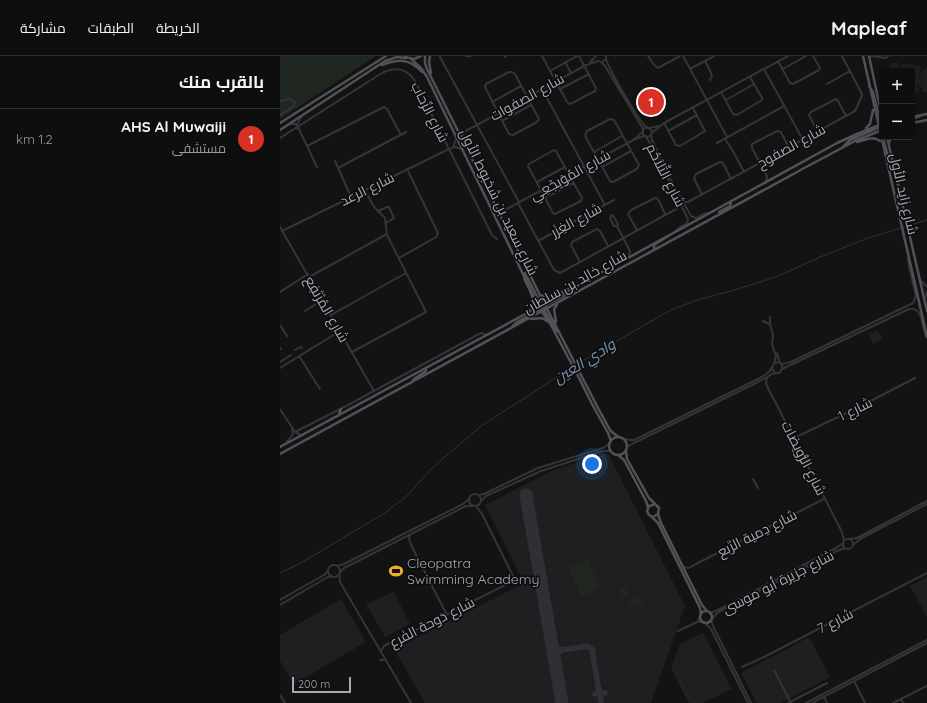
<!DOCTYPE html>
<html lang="ar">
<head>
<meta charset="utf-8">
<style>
	:root { --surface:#0e0e0f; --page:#1c1c1d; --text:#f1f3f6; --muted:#9b9c9e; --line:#2e2e2f; --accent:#d93025 }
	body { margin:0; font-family:Quicksand,Cairo,sans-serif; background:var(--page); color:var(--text); direction:rtl }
	.controls { position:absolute; right:12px; top:12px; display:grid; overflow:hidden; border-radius:4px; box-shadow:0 2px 10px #0003 }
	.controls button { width:36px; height:36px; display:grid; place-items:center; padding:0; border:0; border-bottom:1px solid var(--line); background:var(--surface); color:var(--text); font:20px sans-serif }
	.scale { position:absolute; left:12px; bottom:10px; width:59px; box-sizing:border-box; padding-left:4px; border:2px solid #a4aab5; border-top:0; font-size:11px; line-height:14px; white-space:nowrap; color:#a4aab5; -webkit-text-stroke:3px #0e0e0f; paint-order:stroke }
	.you { position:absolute; left:312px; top:408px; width:14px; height:14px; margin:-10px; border:3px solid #fff; border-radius:50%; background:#1a73e8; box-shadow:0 0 0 6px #1a73e833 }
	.badge { display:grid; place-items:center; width:26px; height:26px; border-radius:50%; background:var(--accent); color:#fff; font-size:13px; font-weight:700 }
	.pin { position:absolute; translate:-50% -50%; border:2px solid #fff; box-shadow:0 1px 4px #0006 }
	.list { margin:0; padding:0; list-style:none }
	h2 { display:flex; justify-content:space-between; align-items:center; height:52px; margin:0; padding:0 16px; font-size:17px }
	h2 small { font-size:13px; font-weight:400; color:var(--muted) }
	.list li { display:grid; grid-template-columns:26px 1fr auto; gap:12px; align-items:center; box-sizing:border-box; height:60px; padding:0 16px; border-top:1px solid var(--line) }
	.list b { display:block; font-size:15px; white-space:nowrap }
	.list p { margin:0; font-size:13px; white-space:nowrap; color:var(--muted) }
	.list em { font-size:13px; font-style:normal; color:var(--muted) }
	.map { position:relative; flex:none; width:647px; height:647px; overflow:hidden; direction:ltr }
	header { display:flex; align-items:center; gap:24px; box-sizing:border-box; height:56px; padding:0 20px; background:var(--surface); border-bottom:1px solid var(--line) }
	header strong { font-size:19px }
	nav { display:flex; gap:22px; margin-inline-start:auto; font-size:14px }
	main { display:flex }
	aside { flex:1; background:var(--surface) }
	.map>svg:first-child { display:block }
</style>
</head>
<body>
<header>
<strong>Mapleaf</strong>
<nav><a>الخريطة</a><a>الطبقات</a><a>مشاركة</a></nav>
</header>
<main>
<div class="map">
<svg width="647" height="647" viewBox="0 0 647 647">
	<rect width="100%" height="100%" fill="#131314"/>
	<path fill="#1f1f21" d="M612 7H619L618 15H611L608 10 612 8Z
		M625 7 627 9 631 8 636 10 637 8 642 12 638 18H640L645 12H647V36H643L642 32 637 28 640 34 635 38 634 37H632V15H623L620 11Z
		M598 274 603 283 593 288 589 278Z
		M326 397 329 399 405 550 371 647H145L114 593 244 527 205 449 274 414Z
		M647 521V561L630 530Z
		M114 536 130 568 105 581 86 548Z
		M61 543 86 586 14 628 0 605V579Z
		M423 577 452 633 422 647H409L391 612 400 588Z
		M529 581 550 621 501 647H477L461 617Z"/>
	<path fill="#1f2720" d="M0 0H96L0 63Z
		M307 502 321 532 302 541 288 512Z
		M345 530 349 539 344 542 339 532Z
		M362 540 361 541 364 546 354 551 352 548 350 549 348 546Z
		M400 623 410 642 407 643 398 625Z"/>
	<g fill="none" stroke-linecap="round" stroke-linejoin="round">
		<path stroke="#2b343a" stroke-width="1" d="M296 309 354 275 391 254 417 244 451 235 496 221 540 201 588 182 647 164
			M0 517 21 507 103 458 128 439 151 413 201 370 293 311"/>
		<path stroke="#2f3033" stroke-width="5.5" d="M271 587 275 592 282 594 276 599 274 605
			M282 594 307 590 312 593 321 647
			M315 638 319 636V633L321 636 325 637"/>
		<path stroke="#2f3033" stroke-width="13" d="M246 439 282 647"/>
		<path stroke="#343539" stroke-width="2" d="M186 0H191
			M262 0 287 46 290 48 315 35 316 32 299 0
			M368 0 374 9 378 12 400 0
			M403 0 447 81
			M591 0 606 2 608 0
			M160 1 239 146
			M225 1 226 0
			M326 3C329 14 357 61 365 70 367 72 370 72 372 75L371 79 368 81 363 79V73L367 71
			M425 5 432 19 430 24
			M498 5 510 27 513 28 539 14 540 12 533 0
			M285 6 291 17
			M310 6 316 0
			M321 6 325 10 362 71 363 74
			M322 6 326 3V0
			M410 13 434 0
			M484 13 523 84
			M503 13 526 0
			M270 15 297 0
			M229 16H232L235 18 259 63 257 66 233 79 229 78 205 31 206 28Z
			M547 28 570 15
			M262 33 325 149
			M280 33 309 18
			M441 36 453 58 457 59 482 44V42L470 21
			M446 44 474 28
			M0 45 11 43 15 47 14 50 0 59
			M212 46 241 30
			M330 63 334 64 359 109 357 113 333 126 330 125 305 80 307 75Z
			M222 65 251 49
			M384 67 396 89 400 90 425 75 413 52
			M9 68H15L17 69
			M17 69 37 111
			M17 69 21 61
			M370 72 378 70
			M388 75 417 59
			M538 76 529 59 531 56 556 43 558 45 566 60
			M372 77 384 67 508 0
			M371 79 372 84 386 115 411 160 416 162 423 158 429 157
			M182 81 185 75 197 69 304 10 315 6 319 5
			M366 81 370 87 408 163 407 167 400 171 396 175
			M0 82 102 17C116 10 129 13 136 27L212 179 217 183
			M356 82 362 76
			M445 83 454 97 464 116
			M437 87 504 50
			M27 90 104 51 107 53 121 79
			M173 91 176 83
			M274 94 276 95 302 142 301 145 275 158 273 157 248 110 249 108Z
			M314 96 342 80
			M55 105 71 141
			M322 111 351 95
			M58 112 126 76
			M257 126 285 111
			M486 126 487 120 472 92V88L497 75 501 76 509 92
			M422 139 414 122 416 118 440 106 443 107 451 123
			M265 142 294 127
			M403 146H408L575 55 582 40V38L562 0
			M238 147 274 214 280 217 398 152 400 148
			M98 155 107 151H109L114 162 106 167
			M331 159 333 160 338 168 337 170H334L330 162Z
			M221 161 225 154 355 83 365 80
			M337 170 350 195 349 201
			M0 171 94 335
			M357 174 348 158 351 154 375 142 378 143 385 158
			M2 175 169 93 175 91 181 93
			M258 185 334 144
			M119 202 156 181 158 177 127 113
			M300 206 291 189 292 186 317 173 320 175 328 190
			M29 221 107 178
			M641 225 647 231
			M0 236 28 218
			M645 242 647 235
			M38 247 42 244
			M25 255 36 248
			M51 259 126 217
			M490 261V268L493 279 492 288 496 301 492 313 495 317H499L502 313V309L499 306 494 307
			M483 265 489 268
			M0 269 7 280
			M0 292 1 293
			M15 294 20 291 22 292
			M72 296 146 256 107 179 105 162 94 151 85 134
			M497 297 500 307
			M19 300 40 333
			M0 306 11 299
			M502 308 511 306 633 247 636 240 629 211 628 203
			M0 312 60 275
			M502 313 629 253C644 251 641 271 646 280
			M487 321 486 328 562 476 564 485
			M0 353 15 376 21 379
			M15 376 68 349 199 278 202 277 207 279
			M514 382 575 353 635 322
			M344 383 350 384H354L482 321 489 316 492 311
			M6 387 13 378 12 373
			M347 391 354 387 480 325 492 318 496 317
			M473 423 478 432
			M189 444a6 6 0 1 1 12 0a6 6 0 1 1-12 0Z
			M198 439 204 438 258 412 323 392 330 387
			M201 445 206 440 261 415 323 395H331
			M130 479 129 483 132 491 167 559
			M563 488a5 5 0 1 1 10 0a5 5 0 1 1-10 0Z
			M570 483 577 482 647 445
			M573 489 580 483 647 448
			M48 515a6 6 0 1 1 12 0a6 6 0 1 1-12 0Z
			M57 510 64 508 183 448 189 443
			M403 511 409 512 416 508 544 443
			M60 517 64 512 78 505 186 450H192
			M59 518 60 526 131 647
			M0 544 44 519 48 515
			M0 549 46 522 51 520
			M430 557 438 554 556 492 563 487
			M432 563 437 557 557 495 565 492
			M431 564 433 570 471 647
			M418 565 420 561
			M425 567 431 573 468 647
			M398 575 417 566H423
			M101 595 104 590 233 525V520L202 458 196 450
			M100 604H106
			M462 611 484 601 647 517
			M494 614 511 647
			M574 625 585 647
			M0 639 5 647
			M544 641 547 647
			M621 643 623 647
			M508 647 547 627
			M526 647 647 584
			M532 647 647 587
			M613 647 647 630"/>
		<path stroke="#505258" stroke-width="2.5" d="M145 0V7L147 13 262 243 317 350 330 374 333 377 339 381
			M150 0 149 6 151 17
			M583 0 647 281
			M589 0 602 61
			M125 1 134 3 141 0
			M131 3 141 12 147 21 260 253 271 269 298 320 312 348 328 377 331 385
			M102 9C119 3 129 2 142 16
			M589 30 593 36 601 69
			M632 61 647 58
			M632 63 640 60
			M0 67 106 0
			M632 67 647 64
			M586 72 590 68 593 54
			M0 74 105 5 117 1 126 2
			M603 81 609 105 613 112
			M607 81 647 255
			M577 86C586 84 593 79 600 85
			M609 87 611 81
			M563 91 570 84 602 70
			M439 156 450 150 451 147 450 146
			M376 193 374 192V189L390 179
			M245 217 263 252 267 253
			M244 222C248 232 258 245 250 254
			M260 239C273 244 282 235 293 231
			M265 250 293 235 297 231
			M264 254 277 275
			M251 263 262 262 267 265
			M276 266 274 253 277 249
			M232 271 237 266 261 253
			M131 327 134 323 146 315V312
			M58 360 61 353
			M329 390a9 9 0 1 1 18 0a9 9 0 1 1-18 0Z
			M0 391 297 230 557 87 577 78 602 68
			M346 395 347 403 369 442 379 452 378 458 373 461 369 459 367 455 369 450 373 449
			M0 398 528 110 575 85 602 74
			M338 399 344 404 366 445 368 451
			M378 458 381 467 422 549 427 555
			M371 460 378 467 420 552 421 558
			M420 561a6 6 0 1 1 12 0a6 6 0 1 1-12 0Z"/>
	</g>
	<defs>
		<symbol id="stadium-bare" viewBox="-9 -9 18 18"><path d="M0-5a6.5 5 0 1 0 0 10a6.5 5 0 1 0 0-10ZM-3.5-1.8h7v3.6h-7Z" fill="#f2ac2c" stroke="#0e0e0f" stroke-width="2.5" paint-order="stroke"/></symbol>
	</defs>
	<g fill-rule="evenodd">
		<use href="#stadium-bare" x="106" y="505" width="20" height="20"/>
	</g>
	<g text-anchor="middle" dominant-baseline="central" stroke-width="3.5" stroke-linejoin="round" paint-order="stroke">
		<g font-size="14" fill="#a4aab5" stroke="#0e0e0f">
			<text transform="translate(247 41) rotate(-29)">شارع الصفوات</text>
			<text transform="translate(150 56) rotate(63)">شارع الرِّحاب</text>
			<text transform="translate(511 90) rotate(-29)">شارع الصفوح</text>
			<text transform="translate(290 119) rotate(-29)">شارع المُوَيجْعِي</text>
			<text transform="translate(386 119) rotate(63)">شارع التَّلاَحُم</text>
			<text transform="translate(87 133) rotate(-26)">شارع الرعد</text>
			<text transform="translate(624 138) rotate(77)">شارع زايد الأول</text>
			<text transform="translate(219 146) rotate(64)">شارع سعيد بن شخبوط الأول</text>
			<text transform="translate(296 164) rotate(-28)">شارع الغِزَر</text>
			<text transform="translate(295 226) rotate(-29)">شارع خالِد بن سلطان</text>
			<text transform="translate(47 253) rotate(60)">شارع المُرْتَفِع</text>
			<text transform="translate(575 353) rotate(-26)">شارع 1</text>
			<text transform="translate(524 402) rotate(63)">شارع الرُّويضات</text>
			<text transform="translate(477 477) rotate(-27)">شارع دِمية الرَّبع</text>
			<text transform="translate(498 526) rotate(-27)">شارع جزيرة أبو موسى</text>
			<text transform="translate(555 565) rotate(-27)">شارع 7</text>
			<text transform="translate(152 566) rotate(-27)">شارع دَوحة الفَرع</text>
		</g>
		<g font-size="14" fill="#a4aab5" stroke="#0e0e0f" text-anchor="start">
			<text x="127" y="507">Cleopatra<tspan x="127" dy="16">Swimming Academy</tspan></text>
		</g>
		<g font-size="15" font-style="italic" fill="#7a98b1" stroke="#0e0e0f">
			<text transform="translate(304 305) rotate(-32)">وادي العين</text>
		</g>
	</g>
</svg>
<div class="controls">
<button>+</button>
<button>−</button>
</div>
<div class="scale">200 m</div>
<div class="you"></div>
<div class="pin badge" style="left:371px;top:46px">1</div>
</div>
<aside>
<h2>بالقرب منك<small></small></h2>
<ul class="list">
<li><span class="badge">1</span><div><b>AHS Al Muwaiji</b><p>مستشفى</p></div><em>1.2 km</em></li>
</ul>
</aside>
</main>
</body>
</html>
